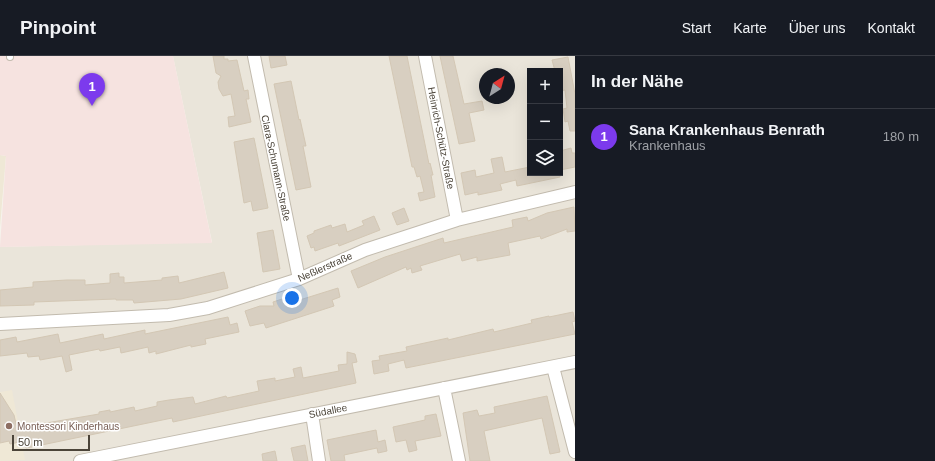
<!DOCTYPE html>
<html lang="de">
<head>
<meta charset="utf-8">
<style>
	:root { --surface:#171b24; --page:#242831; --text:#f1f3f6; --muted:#9ea1a6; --line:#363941; --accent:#7c3aed }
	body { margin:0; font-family:Helvetica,sans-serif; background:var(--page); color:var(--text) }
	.controls { position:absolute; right:12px; top:12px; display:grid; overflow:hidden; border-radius:0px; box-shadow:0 4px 16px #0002 }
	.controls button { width:36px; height:36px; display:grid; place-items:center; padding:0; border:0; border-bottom:1px solid var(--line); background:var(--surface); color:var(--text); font:20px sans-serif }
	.compass { position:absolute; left:479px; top:12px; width:36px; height:36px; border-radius:50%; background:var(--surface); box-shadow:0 4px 16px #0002; rotate:36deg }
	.scale { position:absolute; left:12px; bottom:10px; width:78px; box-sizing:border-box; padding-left:4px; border:2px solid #4b4439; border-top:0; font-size:11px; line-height:14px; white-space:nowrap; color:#4b4439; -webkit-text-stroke:3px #fff; paint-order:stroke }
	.you { position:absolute; left:292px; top:242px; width:14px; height:14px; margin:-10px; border:3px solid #fff; border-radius:50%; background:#1a73e8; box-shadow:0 0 0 6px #1a73e833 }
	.badge { display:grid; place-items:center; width:26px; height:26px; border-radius:50%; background:var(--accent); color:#fff; font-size:13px; font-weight:700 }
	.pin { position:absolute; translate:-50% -33px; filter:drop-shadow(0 1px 2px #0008) }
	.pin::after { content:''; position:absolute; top:21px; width:14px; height:12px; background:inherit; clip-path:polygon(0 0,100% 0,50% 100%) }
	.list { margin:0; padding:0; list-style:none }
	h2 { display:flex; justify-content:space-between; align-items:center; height:52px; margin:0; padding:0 16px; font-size:17px }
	h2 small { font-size:13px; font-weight:400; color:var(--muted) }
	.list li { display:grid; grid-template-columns:26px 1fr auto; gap:12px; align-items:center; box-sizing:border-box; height:56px; padding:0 16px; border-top:1px solid var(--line) }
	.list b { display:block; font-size:15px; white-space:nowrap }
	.list p { margin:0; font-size:13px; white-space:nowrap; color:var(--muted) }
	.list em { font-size:13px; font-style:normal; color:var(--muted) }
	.icon { flex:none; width:22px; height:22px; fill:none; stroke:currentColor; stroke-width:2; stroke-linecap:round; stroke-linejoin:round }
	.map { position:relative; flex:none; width:575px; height:405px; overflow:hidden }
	header { display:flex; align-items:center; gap:24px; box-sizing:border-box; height:56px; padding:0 20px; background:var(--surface); border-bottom:1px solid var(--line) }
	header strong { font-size:19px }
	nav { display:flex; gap:22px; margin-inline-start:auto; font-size:14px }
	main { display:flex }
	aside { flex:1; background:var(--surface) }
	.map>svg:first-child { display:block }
</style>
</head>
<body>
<header>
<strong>Pinpoint</strong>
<nav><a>Start</a><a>Karte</a><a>Über uns</a><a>Kontakt</a></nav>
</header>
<main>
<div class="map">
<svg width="575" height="405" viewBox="0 0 575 405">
	<rect width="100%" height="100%" fill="#f6f3ec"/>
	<path fill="#eae5da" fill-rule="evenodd" d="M173 0H575V405H0V191L212 186ZM530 15H560V117H530ZM485 18H509V42H485Z"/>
	<path fill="#efe8d6" d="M0 99 6 100 0 171Z
		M12 334 25 404 0 405V336Z"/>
	<path fill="#f6e3e0" d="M0 0H173L212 187 0 191 6 100 0 99Z"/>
	<path fill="#d8cfc1" stroke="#d3c7b4" d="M213 0H224V3H228V5L237 4 244 35 248 34 249 43H246L251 66 229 71 228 61 235 60 231 38 223 40 219 33 218 26 221 20 216 17Z
		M269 0H285L287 9 271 12Z
		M389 0H407L429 108 430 107 433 119H431L435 141 420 145 418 137 424 136 420 120 417 121 414 111H412Z
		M440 0H453L464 48 482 45 484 54 469 57 475 85 459 88Z
		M568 1 575 38V75H570L568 65 565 66 563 53 567 52 565 34 560 35V15H555L552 4Z
		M291 25 299 64 300 63 306 90H303L311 131 296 134 274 28Z
		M254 82 268 152 253 155 251 145 244 147 234 86Z
		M571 92 572 97H575V111L560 114V95Z
		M502 101 505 116 530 111V117H560V121L517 130 516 124 500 128 502 134 478 139V136L465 139 461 117 475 114 476 121 494 117 491 103Z
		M574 151 575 175 567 176V173L541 183 540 180 508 187 510 199 477 205V201L462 205 460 198 420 210 422 214 412 217 411 212 407 214 406 211 358 232 351 215 385 201 443 182 444 187 513 171 512 164 527 161 528 165 547 157Z
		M404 152 409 165 397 169 392 157Z
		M374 160 380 174 339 190 338 187 315 195 314 191 311 192 307 180 314 177V175L331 169 332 172 345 168 347 176 364 169 362 165Z
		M273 174 280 213 263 216 257 177Z
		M224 216 228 232 181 243 134 247 133 244H116V243L34 246V249L0 250V234L33 231V226L67 224H85V229L110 227V218L119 217V221H124V227L162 224V222L178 220 179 227Z
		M338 232 340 241 332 244 334 250 266 272 264 267 250 270 245 255 260 250H274L273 246 288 241 290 247Z
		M573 256 575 265 572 266 575 278 406 312 404 304 388 308 389 315 374 318 372 305 380 304 379 300 407 295 406 291 448 282V284L493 273 494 276 532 267 531 264 549 260V261Z
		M228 261 230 269 237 267 239 276 205 283 206 288 191 291V289L156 298V295L149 297 148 291 121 297 120 291 100 295 99 293 69 299 72 314 66 316 62 300 40 304 39 300 28 301 27 297 0 300V284L16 281 17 286 58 278 60 287 103 278 104 283 145 274V278Z
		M347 296 355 298 357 306 352 307 356 327 173 366 172 362 32 391 26 392 25 385 10 388 9 385 0 387V337L14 359 17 372 99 358V356L110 354V356L134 351 135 355 157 350V346L169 344 193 341 195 348 226 340 227 342 259 335 257 325 275 322V325L295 321 293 313 301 311 303 322 339 315 338 309 347 308Z
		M547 340 560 396 550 398 542 362 484 375 490 405H470L463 357 477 354 479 360 495 357 494 351Z
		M436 358 441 380 415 385 417 394 409 396 406 384 396 386 393 371 425 364V360Z
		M376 374 378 386 385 384 387 395 378 397 377 392 344 399 345 405H331L327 384Z
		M305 389 308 405H294L291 392Z
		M275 395 277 405H263L262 398Z"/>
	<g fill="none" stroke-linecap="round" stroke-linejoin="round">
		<defs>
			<path id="service" d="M10 1V0"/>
			<path id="minor" d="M254 0 299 223
				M425 0 457 164
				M0 268 169 259 208 252 299 223 365 194 457 164 575 136
				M553 311 575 396
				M444 332 459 405
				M312 358 319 405
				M80 405 575 306"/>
		</defs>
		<use href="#service" stroke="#c2bbae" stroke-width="8"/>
		<use href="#minor" stroke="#c2bbae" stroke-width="14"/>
		<use href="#service" stroke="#fff" stroke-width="6"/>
		<use href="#minor" stroke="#fff" stroke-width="12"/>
	</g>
	<circle fill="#8d6e63" stroke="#fff" stroke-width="1.5" cx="9" cy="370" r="4"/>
	<g text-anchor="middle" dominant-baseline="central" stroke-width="3" stroke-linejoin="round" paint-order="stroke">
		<g font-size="10" fill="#4b4439" stroke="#fff">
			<text transform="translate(441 82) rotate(79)">Heinrich-Schütz-Straße</text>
			<text transform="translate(276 112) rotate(78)">Clara-Schumann-Straße</text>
			<text transform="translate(325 211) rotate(-24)">Neßlerstraße</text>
			<text transform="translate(328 355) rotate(-11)">Südallee</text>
		</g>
		<g font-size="10" fill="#785e54" stroke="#fff" text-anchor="start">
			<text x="17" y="370">Montessori Kinderhaus</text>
		</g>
	</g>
</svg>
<div class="controls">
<button>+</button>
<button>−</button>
<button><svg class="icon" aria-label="layers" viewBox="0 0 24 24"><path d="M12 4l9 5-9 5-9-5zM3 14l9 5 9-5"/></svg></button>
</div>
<svg class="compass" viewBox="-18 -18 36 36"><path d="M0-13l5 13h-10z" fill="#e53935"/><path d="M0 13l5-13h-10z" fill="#9ea1a6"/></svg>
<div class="scale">50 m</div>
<div class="you"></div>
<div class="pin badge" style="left:92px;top:50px">1</div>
</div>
<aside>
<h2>In der Nähe<small></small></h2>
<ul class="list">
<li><span class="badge">1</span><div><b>Sana Krankenhaus Benrath</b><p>Krankenhaus</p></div><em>180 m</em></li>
</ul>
</aside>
</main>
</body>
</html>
